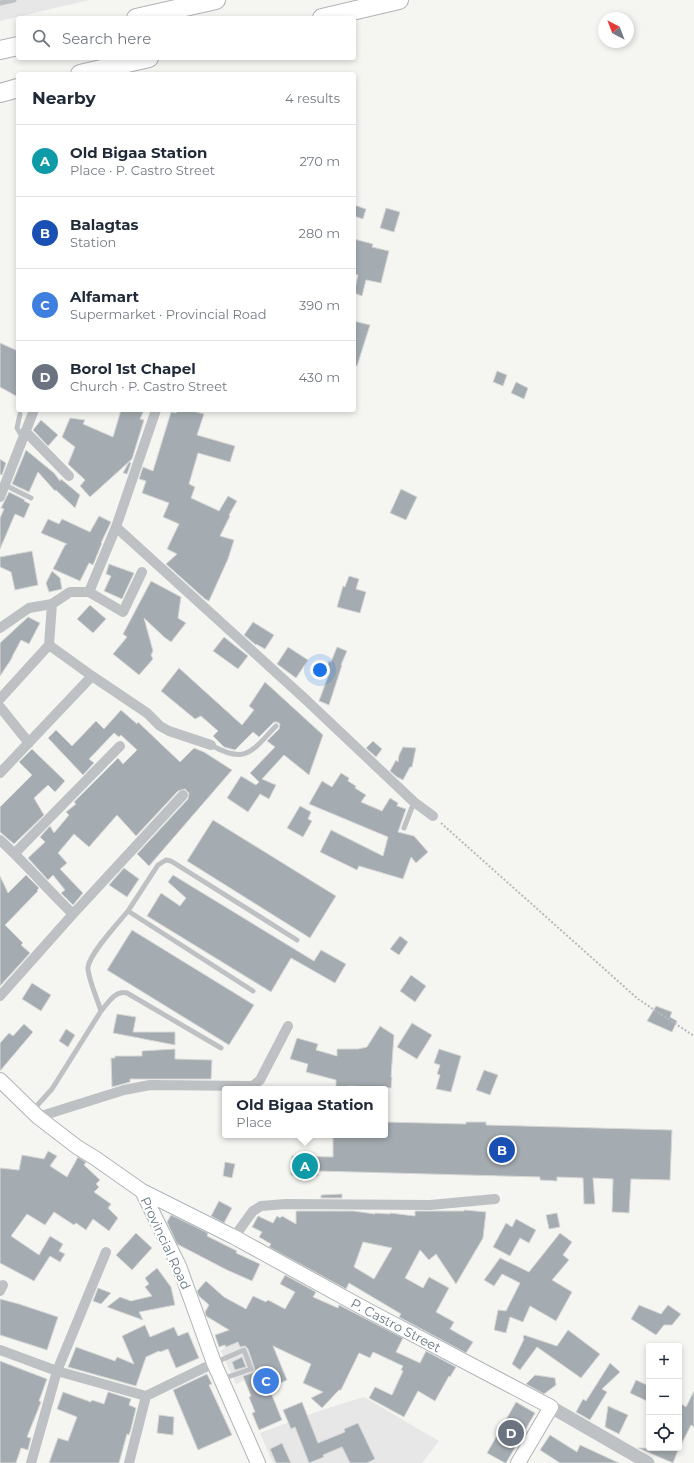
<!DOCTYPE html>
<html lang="en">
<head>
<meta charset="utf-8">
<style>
	:root { --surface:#fff; --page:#f6f6f7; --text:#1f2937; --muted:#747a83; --line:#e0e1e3; --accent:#d45033 }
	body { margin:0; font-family:Montserrat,sans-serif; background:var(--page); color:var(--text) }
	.controls { position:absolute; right:12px; bottom:12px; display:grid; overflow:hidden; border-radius:4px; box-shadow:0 2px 6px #0003 }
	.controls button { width:36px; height:36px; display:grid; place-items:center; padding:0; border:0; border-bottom:1px solid var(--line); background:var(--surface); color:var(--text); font:20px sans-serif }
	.compass { position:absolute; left:598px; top:12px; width:36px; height:36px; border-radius:50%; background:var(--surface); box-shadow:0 2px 6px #0003; rotate:318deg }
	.you { position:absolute; left:320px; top:670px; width:14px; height:14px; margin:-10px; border:3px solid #fff; border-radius:50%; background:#1a73e8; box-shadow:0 0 0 6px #1a73e833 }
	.badge { display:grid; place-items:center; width:26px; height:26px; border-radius:50%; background:var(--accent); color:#fff; font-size:13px; font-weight:700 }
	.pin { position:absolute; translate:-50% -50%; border:2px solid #fff; box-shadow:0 1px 4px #0006 }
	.popup { position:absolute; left:222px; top:1086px; width:166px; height:52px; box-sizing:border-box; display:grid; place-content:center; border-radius:4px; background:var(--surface); filter:drop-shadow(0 1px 3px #0005); font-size:13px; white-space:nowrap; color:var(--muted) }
	.popup b { font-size:15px; color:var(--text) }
	.popup::after { content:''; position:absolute; left:50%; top:100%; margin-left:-8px; border:8px solid transparent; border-top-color:var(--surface) }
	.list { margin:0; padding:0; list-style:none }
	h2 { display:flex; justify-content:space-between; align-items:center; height:52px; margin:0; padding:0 16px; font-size:17px }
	h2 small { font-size:13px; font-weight:400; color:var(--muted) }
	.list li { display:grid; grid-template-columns:26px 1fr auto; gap:12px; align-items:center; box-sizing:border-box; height:72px; padding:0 16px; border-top:1px solid var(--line) }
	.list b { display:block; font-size:15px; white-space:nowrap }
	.list p { margin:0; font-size:13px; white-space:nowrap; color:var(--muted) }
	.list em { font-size:13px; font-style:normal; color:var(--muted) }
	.icon { flex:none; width:22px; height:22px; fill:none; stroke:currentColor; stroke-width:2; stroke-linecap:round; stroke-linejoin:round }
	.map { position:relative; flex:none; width:694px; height:1463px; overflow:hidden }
	.search { position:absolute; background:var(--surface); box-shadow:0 2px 6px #0003; left:16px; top:16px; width:340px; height:44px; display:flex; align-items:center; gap:10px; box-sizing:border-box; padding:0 14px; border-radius:4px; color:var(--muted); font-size:15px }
	.panel { position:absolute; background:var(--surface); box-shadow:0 2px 6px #0003; left:16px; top:72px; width:340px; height:340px; border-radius:4px }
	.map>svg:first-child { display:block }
</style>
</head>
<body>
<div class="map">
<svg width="694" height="1463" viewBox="0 0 694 1463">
	<rect width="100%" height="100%" fill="#f5f5f2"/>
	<path fill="#e6e7e6" d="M0 0H89L0 21Z
		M237 1335 278 1357 280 1365 236 1384 221 1351Z
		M364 1397 439 1441 422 1463H273L260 1433 322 1410Z"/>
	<path fill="#a5acb1" stroke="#d7d7d5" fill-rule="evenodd" d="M354 205 366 209 363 219 354 216Z
		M386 208 400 212 394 232 380 228Z
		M354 239 373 244 372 247 389 251 381 283 366 280 362 296 354 293 358 275 354 274Z
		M354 321 370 325 357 366 354 365Z
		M0 343 18 351V397L0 387Z
		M497 371 507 375 503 386 493 382Z
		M516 382 528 388 524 399 511 393Z
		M121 410H144L140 419 144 420 132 459 90 497 80 486 85 480 68 464 75 447 62 437 70 418 85 420 83 424 113 437Z
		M177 410H189L204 414 197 435 235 446 230 462 198 453 189 484 195 487 191 498 215 509 219 511 228 496 237 501 229 515 230 516 220 536 234 540 228 559 209 601 205 599 166 564 177 554 167 549 179 524 163 517 169 503 142 493 146 481 139 479 143 467 153 471 171 412 176 413Z
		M41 420 58 435 48 446 33 430Z
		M26 450 54 473 60 481 61 479 80 495 75 508 56 490 55 491 38 472 29 492 12 484Z
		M0 459 6 463 2 475 0 474Z
		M129 462 131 463 127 474 123 473Z
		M401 489 417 497 406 520 390 513Z
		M9 492 25 500 24 501 30 504 24 518 15 514 0 549V518L4 509 1 508Z
		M99 516 111 522 101 543H102L93 565 89 563 80 581 53 569 65 545 67 544 41 533 48 519 59 524 62 519 90 532Z
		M32 551 38 585 15 590 11 572 0 567V557Z
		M109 564 134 573 122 599 104 591 111 576 106 574Z
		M52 571 60 578 62 589 49 592 46 583Z
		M349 576 359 579 356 589 366 592 360 613 337 607 343 586 345 587Z
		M151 581 181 597 178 618 186 623 171 642 164 637 144 618 153 651 151 655 153 659 139 675 113 654 127 637 123 634Z
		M90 605 106 619 93 633 77 619Z
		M28 617 40 623 29 644 21 640 12 657V658L0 676V643Z
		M253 622 274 635 265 649 256 644V645L244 635Z
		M224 637 248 656 238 669 213 651Z
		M288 647 308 660 296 678 277 664Z
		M337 647 347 651 341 665H342L329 705 319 701 330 671 326 670 329 661 331 662Z
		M179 668 242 725 254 710 249 706 265 682 323 735 309 775 284 755 262 779 276 785 269 799 260 794 248 812 227 798 241 776 256 785 259 782 250 773 275 747 267 741 279 729 280 724 277 722H274L259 737 253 732 235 750 224 747 213 736 218 731 201 716 195 719 161 691Z
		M121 710 137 724 138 722 180 762 194 748 204 752 232 770 149 866 137 854 188 799 189 793 185 789 178 791 136 836 117 815 89 847 74 834 58 853 67 863 60 869 83 893 73 905 61 893 65 890 53 875 48 880 28 858 45 842 40 837 50 826 54 833 69 815 66 812 76 804 74 802 118 758 123 764 137 750 121 735 119 737 114 733 89 759 94 763 83 775 48 738 56 730 72 746 96 721 104 729Z
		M373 741 382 749 376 757 366 748Z
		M403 747 416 748 412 767H410L403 780 397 777 390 771 396 760 398 762 399 755Z
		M32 749 65 781 55 792 48 785 34 798 44 815 14 844 0 832V807L32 775 19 762Z
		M341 773 349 778 348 781 356 786 355 788 366 795 361 802 382 811 390 798 398 803 397 806 406 809 398 832 414 836 428 852 416 863 411 857 403 879 359 866 357 870 320 852 331 830 383 856 388 837 309 804 322 781 332 787Z
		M300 806 311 812 308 819 312 821 303 837 287 828Z
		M213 820 336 896 310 938 187 861Z
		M124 868 139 879 127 897 109 885Z
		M26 875 39 888 37 890 38 891 5 925 23 943 21 945 30 953 0 986V876L8 893Z
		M173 875 314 961 321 950 346 964 335 983 291 958 271 992 147 916 161 893 180 906 186 898 168 882Z
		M132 930 254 1005 229 1045 107 970Z
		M400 936 408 942 399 955 390 949Z
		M411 975 426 986 415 1002 400 991Z
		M32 983 51 995 41 1011 22 999Z
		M656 1006 672 1012 670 1017 677 1021 672 1032 647 1021Z
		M117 1014 136 1017 133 1032H175V1045L113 1033Z
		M412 1023 432 1035 417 1059 397 1047Z
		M24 1024 33 1032 0 1071V1043L9 1033 13 1036Z
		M380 1026 394 1035 391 1077H392L391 1088 349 1086V1088L336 1087V1080L306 1072 308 1064 290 1059 297 1038 318 1044 316 1050 337 1056V1049H358L367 1047Z
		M66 1029 75 1035 68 1047 59 1041Z
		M175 1049V1059L212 1060 211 1079H130V1082L112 1087 111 1058H115V1056H142V1051Z
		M439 1049 461 1056 451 1092 436 1089 440 1075 437 1074 440 1065 434 1063Z
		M484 1070 498 1075 490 1095 476 1090Z
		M385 1122 466 1124V1122H486V1125L672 1130 670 1180 631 1179 629 1213 612 1212 613 1179 593 1178 595 1204H584L583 1178 557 1177V1181L540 1180V1177L318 1171V1176L291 1175 292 1156 333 1157V1135H385Z
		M48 1151 57 1156 50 1166 67 1177 78 1157 86 1162 84 1165 100 1180 96 1184 99 1187 94 1192 111 1204 108 1208 118 1218 109 1231 93 1219 86 1230 76 1223 74 1225 54 1212 45 1225 27 1214 11 1236 39 1255 50 1236 63 1244 59 1251 65 1254 60 1262 50 1256 34 1281 0 1263V1168L19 1170 22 1155 44 1159Z
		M225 1162 235 1164 232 1178 223 1176Z
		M342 1194V1198H321V1195Z
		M219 1201 232 1208 224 1223 211 1216Z
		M464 1210 486 1212 483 1238 456 1284 436 1254 429 1260 420 1250 405 1278 423 1288 429 1277 449 1288 436 1312 454 1322 450 1329 473 1342 466 1353 399 1317 401 1314 349 1283 346 1289 269 1247 271 1244 259 1237 262 1232 252 1227 258 1216 273 1223 277 1216 280 1218 282 1216 296 1224V1211H353L375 1214V1213L390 1214V1213L415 1216V1211H464ZM363 1242 392 1248 374 1279 354 1267Z
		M557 1213 560 1227 549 1229 546 1215Z
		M171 1215 208 1233 207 1236 237 1251 236 1253 260 1264 252 1281 227 1270 177 1244 167 1222Z
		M516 1219 536 1230 529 1243 520 1238 510 1256 493 1247 506 1223 512 1227Z
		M136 1233 152 1248 132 1270 116 1255Z
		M560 1233 572 1242 563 1255 569 1260 552 1280 572 1292 556 1321 530 1306 523 1322 510 1317 506 1333 494 1330 498 1310 506 1311 520 1283 502 1274 494 1286 484 1280 500 1258 529 1272Z
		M157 1268 171 1287 175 1305 139 1312 143 1320 107 1307 120 1297 131 1301 152 1296 145 1287 149 1284 145 1278Z
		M285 1275 316 1292 313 1297 338 1308 339 1305 403 1338 396 1352 420 1363 426 1351 456 1367 450 1377 449 1376 435 1401 418 1391 404 1417 369 1398 375 1387 392 1395 403 1371 401 1370 403 1366 373 1352 370 1358 359 1353 341 1390H339L322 1408 311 1398 323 1392 303 1383 311 1364 273 1346 287 1380 269 1388 282 1420 259 1430 252 1413 255 1412 249 1397 251 1396 243 1376 252 1373 255 1370 248 1349 245 1346 240 1347 238 1342 226 1347 225 1345 219 1347 215 1335 229 1330 206 1316 205 1312 209 1305 199 1296 197 1291 206 1281 224 1297 246 1309 253 1296 266 1302 268 1300 285 1309 295 1292 280 1284Z
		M98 1288 111 1293 101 1304 93 1301Z
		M0 1299 19 1304 58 1317 47 1350 0 1335Z
		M639 1305 661 1314 668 1305 681 1314 672 1325H664L656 1335 631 1319Z
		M145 1325 150 1337 174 1327 178 1336 188 1332 199 1358 176 1368 168 1349 160 1352 159 1351 146 1357 136 1386 68 1367 76 1347 115 1361 117 1357 134 1364 122 1336Z
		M568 1330 600 1354 581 1378 537 1347 520 1370 512 1364 524 1339 523 1338 524 1335 557 1346Z
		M242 1357 246 1367 235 1370 232 1362Z
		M0 1361 47 1379 39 1401 41 1402 27 1437 31 1438 28 1450 21 1448 16 1463H0Z
		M610 1363 620 1372 602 1389 607 1392 590 1420 576 1412 583 1399 586 1401Z
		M207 1374 212 1384 209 1385 232 1435 198 1450 173 1390Z
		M535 1375 555 1378 556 1385 544 1394 526 1384Z
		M636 1380 649 1386V1402L630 1393Z
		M694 1391V1427L691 1425 679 1449V1402L686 1407Z
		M63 1392 91 1402 92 1400 104 1404 108 1392 131 1399 129 1405 136 1408 131 1429 129 1435 127 1434 119 1463H49L58 1438 68 1441 77 1417 57 1409Z
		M302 1402 318 1443 345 1432 344 1429 358 1423 375 1459 367 1463H350L342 1447 323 1455 324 1457 309 1463 295 1427 291 1429 283 1410Z
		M516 1402 535 1413 506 1463H505L487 1453Z
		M608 1406 628 1415 619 1434 605 1427Z
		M159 1415 174 1417 173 1435 157 1433Z
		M550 1435 577 1452 580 1445 619 1463H560L540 1450Z
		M282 1443 291 1463H276L270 1449Z
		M638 1448H679L673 1463Z"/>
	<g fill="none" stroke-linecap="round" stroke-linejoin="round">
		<defs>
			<path id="secondary" d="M0 1080 38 1117 77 1147 95 1158 142 1191 179 1266 214 1363 258 1463
				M142 1191 234 1237 367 1310 551 1407 518 1463"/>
			<path id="motorway" d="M136 18 216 0
				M322 18 399 0
				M0 50 18 46
				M80 74 149 58
				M0 93 18 88"/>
		</defs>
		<use href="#secondary" stroke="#afb5b9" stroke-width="16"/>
		<use href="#motorway" stroke="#b0b4b7" stroke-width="20"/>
		<path stroke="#b7babc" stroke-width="2" stroke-dasharray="2 2" stroke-linecap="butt" d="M441 823 638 999 694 1036"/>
		<path stroke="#bdc1c4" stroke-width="5" d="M0 3 14 0
			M20 414 17 428 23 438
			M5 485 31 498
			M211 745C246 765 252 751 276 726
			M404 828 414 802
			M128 911 158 865 166 860 171 861 297 940
			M101 1011C108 1003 115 990 127 993L221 1048
			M33 1110 52 1089 101 1011C98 1001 87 976 88 967 90 953 118 923 128 911L253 991
			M214 1363 244 1350 251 1369 222 1379"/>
		<path stroke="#bdc1c4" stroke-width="10" d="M26 432 69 476
			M0 497 34 410
			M116 527 303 697 414 802 433 816
			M89 592 116 527 156 410
			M0 628 29 608 52 604 70 592H89L123 612 142 572
			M49 645 92 676 147 713 160 726 169 731 211 745
			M0 699 49 645 52 604
			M0 707 29 743
			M0 773 92 676
			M0 840C25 863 48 890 73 914
			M15 853 120 746
			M0 996 73 914 183 795
			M38 1117 124 1090 150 1085 250 1086 254 1085 260 1080 288 1026
			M234 1237 253 1211 261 1206 286 1204 430 1205 495 1199
			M0 1291 3 1285
			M0 1350 57 1371 146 1396 214 1363
			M31 1463 57 1371 106 1252
			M129 1463 146 1396"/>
		<path stroke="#bdc1c4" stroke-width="13" d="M551 1407 648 1463"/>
		<use href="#secondary" stroke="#fff" stroke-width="14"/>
		<use href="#motorway" stroke="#fff" stroke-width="18"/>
	</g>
	<g text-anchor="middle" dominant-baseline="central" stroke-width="4" stroke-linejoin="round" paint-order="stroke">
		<g font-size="13" fill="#677781" stroke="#fff">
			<text transform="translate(166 1243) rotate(65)">Provincial Road</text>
			<text transform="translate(396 1325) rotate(28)">P. Castro Street</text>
		</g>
	</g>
</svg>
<div class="controls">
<button>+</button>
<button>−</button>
<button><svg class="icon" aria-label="locate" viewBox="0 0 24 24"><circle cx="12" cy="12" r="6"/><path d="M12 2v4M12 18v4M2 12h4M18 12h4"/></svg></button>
</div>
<svg class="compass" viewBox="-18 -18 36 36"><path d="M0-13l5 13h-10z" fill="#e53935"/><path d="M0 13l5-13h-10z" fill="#747a83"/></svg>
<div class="you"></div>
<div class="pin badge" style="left:305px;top:1166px;background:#0f9aa8">A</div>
<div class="popup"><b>Old Bigaa Station</b>Place</div>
<div class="pin badge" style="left:502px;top:1150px;background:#1a4fb4">B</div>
<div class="pin badge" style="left:266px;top:1381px;background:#3f7fe0">C</div>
<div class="pin badge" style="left:511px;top:1433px;background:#6b7280">D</div>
<div class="search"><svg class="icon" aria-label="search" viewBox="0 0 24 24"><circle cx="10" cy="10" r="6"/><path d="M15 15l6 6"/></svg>Search here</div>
<section class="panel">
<h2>Nearby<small>4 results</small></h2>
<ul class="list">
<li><span class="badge" style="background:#0f9aa8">A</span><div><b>Old Bigaa Station</b><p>Place · P. Castro Street</p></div><em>270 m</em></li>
<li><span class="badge" style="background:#1a4fb4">B</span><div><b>Balagtas</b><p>Station</p></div><em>280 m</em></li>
<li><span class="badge" style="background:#3f7fe0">C</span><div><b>Alfamart</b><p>Supermarket · Provincial Road</p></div><em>390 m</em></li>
<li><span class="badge" style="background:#6b7280">D</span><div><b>Borol 1st Chapel</b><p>Church · P. Castro Street</p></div><em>430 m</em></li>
</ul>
</section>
</div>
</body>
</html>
